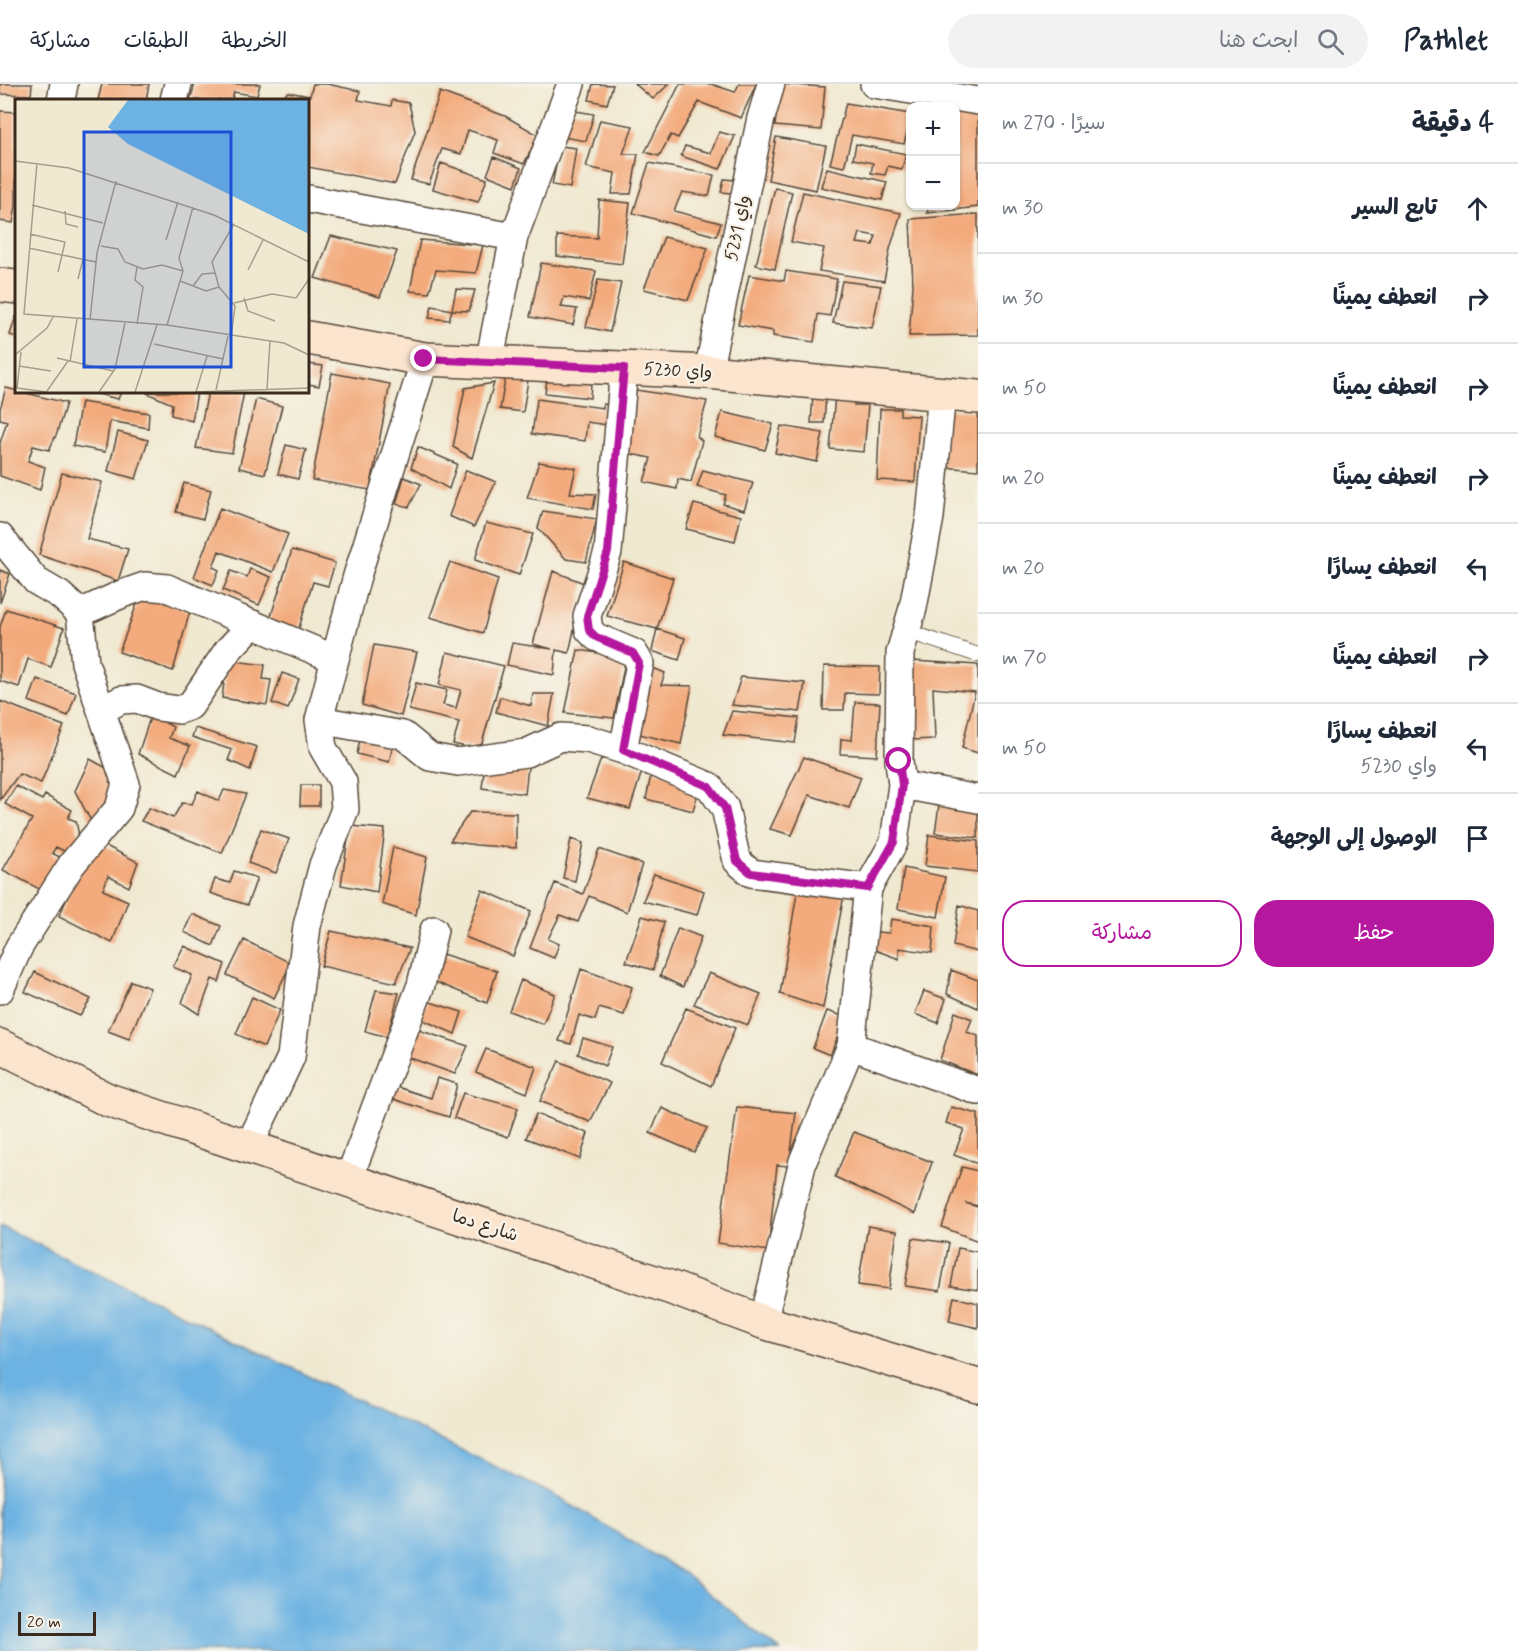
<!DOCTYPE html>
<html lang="ar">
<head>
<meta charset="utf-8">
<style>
	:root { --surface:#fff; --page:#f2f2f3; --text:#1f2937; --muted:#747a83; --line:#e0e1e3; --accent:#b5179e }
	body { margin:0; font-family:Mynerve,"Playpen Sans Arabic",sans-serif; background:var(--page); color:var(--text); direction:rtl }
	.controls { position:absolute; right:18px; top:18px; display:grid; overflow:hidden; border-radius:12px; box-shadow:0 2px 4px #0004 }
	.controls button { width:54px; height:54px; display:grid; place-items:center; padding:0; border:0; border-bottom:2px solid var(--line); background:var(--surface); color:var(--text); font:30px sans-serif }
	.scale { position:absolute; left:18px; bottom:15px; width:78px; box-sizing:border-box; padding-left:6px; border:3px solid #3b2a1e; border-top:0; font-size:16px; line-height:21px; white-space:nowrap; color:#3b2a1e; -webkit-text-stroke:4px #f7f3e8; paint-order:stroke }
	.stop { position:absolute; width:18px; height:18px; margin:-14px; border:4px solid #b5179e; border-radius:50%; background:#fff }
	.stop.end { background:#b5179e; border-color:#fff; box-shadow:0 2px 6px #0008 }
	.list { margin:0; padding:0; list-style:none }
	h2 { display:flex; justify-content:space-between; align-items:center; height:78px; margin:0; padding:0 24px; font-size:26px }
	h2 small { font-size:20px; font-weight:400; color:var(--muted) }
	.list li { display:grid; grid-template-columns:39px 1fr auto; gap:18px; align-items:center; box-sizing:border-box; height:90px; padding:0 24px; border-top:2px solid var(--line) }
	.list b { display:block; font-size:22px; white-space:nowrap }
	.list p { margin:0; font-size:20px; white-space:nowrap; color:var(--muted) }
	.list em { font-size:20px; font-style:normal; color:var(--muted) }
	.actions { display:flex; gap:12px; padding:18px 24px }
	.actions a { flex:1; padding:14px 0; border:2px solid var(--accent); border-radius:24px; text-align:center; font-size:21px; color:var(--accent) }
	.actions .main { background:var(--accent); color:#fff }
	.icon { flex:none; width:33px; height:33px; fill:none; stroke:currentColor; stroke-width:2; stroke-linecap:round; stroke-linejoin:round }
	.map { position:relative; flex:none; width:978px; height:1567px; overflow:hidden; direction:ltr }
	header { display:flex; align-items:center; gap:36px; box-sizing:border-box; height:84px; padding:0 30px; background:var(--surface); border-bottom:2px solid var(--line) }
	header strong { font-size:28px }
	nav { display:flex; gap:33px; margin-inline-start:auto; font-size:21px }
	.search { width:420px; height:54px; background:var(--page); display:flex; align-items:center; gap:15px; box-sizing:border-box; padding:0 21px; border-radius:33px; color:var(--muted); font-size:22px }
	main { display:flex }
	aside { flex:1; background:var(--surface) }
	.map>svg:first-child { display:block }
</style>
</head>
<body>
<header>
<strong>Pathlet</strong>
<div class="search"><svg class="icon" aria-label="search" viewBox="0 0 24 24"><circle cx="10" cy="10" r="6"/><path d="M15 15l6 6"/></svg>ابحث هنا</div>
<nav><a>الخريطة</a><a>الطبقات</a><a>مشاركة</a></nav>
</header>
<main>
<aside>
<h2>4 دقيقة<small>سيرًا · 270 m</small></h2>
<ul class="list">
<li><svg class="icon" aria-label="ahead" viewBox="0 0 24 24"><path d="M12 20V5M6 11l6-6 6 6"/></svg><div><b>تابع السير</b></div><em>30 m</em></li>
<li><svg class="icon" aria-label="right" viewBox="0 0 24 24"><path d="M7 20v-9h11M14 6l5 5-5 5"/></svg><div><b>انعطف يمينًا</b></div><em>30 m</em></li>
<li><svg class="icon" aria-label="right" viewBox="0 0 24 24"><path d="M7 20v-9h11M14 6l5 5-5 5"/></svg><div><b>انعطف يمينًا</b></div><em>50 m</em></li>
<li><svg class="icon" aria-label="right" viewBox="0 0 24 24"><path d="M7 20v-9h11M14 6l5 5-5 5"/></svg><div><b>انعطف يمينًا</b></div><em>20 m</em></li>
<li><svg class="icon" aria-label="left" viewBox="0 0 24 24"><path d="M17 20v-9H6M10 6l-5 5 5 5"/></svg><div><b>انعطف يسارًا</b></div><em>20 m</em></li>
<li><svg class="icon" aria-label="right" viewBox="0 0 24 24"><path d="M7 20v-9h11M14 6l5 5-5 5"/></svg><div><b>انعطف يمينًا</b></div><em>70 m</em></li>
<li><svg class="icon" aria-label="left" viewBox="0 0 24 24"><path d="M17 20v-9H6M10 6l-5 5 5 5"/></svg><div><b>انعطف يسارًا</b><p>واي 5230</p></div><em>50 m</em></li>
<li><svg class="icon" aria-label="arrive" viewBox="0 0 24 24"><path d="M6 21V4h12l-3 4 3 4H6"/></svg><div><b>الوصول إلى الوجهة</b></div></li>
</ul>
<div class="actions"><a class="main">حفظ</a><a>مشاركة</a></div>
</aside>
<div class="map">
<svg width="978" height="1567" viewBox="0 0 978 1567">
	<rect width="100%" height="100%" fill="#f7f3e8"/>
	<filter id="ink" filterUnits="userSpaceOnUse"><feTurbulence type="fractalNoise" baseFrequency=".0167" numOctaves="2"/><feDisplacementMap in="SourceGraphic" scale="12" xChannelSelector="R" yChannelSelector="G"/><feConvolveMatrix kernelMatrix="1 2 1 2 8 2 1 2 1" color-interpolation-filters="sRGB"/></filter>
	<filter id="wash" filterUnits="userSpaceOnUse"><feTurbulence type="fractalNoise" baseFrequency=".008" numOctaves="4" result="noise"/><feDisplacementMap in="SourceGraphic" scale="24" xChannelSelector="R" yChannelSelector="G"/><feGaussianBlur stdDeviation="1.35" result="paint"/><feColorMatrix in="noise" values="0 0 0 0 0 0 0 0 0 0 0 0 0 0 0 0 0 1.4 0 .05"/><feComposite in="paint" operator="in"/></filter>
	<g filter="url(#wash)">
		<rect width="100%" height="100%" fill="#f0e9d1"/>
		<path fill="#6cb2e2" stroke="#546e80" stroke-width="1.5" d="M0 1142 556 1412 684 1489 780 1567H0Z"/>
		<g id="blocks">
			<path fill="#f3aa7c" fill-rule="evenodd" d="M0 0H32L31 11 0 10Z
				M102 0H149L146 16H98Z
				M195 0H260L257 12 234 8 232 16H190Z
				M313 0H327L360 7 358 16 391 22 392 16 409 19 415 47 395 100 308 83V16H280L288 8 310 12Z
				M593 0 613 1 607 20 589 16Z
				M635 0H669L653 15Z
				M680 0H711L735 8 739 0H756L741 34 699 18 678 54 671 51 659 72 645 68Z
				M779 0 825 3 821 46 775 42Z
				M440 8 505 32 538 51 524 80 494 69 498 56 468 46 461 70 442 65 429 100 411 96Z
				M846 19 910 30V38L904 60 852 51 844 83 830 80Z
				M956 22 978 27V123L927 129 929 122H956Z
				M570 26 594 30 586 57 563 53Z
				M0 27 16 28V122L13 139 0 137Z
				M600 36 633 42 623 70H638L631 110H612L615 89 586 83Z
				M719 48 735 52 720 85 681 72 685 62 711 69Z
				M776 53 826 62 816 106 768 96Z
				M856 60 906 70 902 85 888 82 885 91 871 89 873 79 853 75Z
				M560 62 576 64 570 104 552 101Z
				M494 73 521 84 515 102 487 91Z
				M441 79 487 95 478 118 433 105Z
				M649 79 714 91 709 112 682 108 674 127 721 139 716 152 633 129Z
				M827 84 887 98 882 116 821 103Z
				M724 95 735 96 731 109 721 108Z
				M775 104 792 108 775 185 756 181Z
				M803 108 901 129 890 165 884 197 819 187 824 164 791 158ZM860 149 876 152 873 161 857 159Z
				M599 116 630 119 622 180 557 172V152L597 154Z
				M978 130V251L909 252 913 202 910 135Z
				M331 152 397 167 380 213 315 194Z
				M664 153 708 164 688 216 644 205Z
				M420 156 483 161 476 189 436 186 429 209 410 207Z
				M541 179 596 187 589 217 564 213 561 223 577 225 573 241 530 233Z
				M786 187 837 195 830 232 818 230 814 258 773 252V247L738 241 749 191 784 197Z
				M598 196 621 199 610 248 586 243Z
				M842 197 881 202 872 244 833 239Z
				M456 205 475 206 469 227 452 226Z
				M432 222 452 226 449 236 429 234Z
				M16 232V253L10 251Z
				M308 280 323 282 319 302 308 300Z
				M332 289 390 300 370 406 312 396Z
				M506 290 528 296 523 328 500 325Z
				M547 295 591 299 590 314 545 309Z
				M494 299 472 374 453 363 465 304Z
				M6 304 66 319 57 349 49 366 33 362 28 377 45 383 40 406 0 392V359L7 337 0 335V325Z
				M636 306 707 317 697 352 702 357 691 398 678 395 677 405 644 398 651 374 621 368Z
				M90 308H121L118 315Z
				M147 308H197L192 337 171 331 172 320 147 309Z
				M208 308H244L232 369 196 364Z
				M813 311H826L824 339H811Z
				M835 312 854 313V321H868L864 368 830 365Z
				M256 315 282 322 265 390 239 384Z
				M537 315 603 324V320L615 322 613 342 587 338 585 357 532 350Z
				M81 318 149 329 148 344 110 337 105 368 73 362Z
				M880 325H900V331L919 332 915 398 877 396Z
				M946 325 978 328V386L942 383Z
				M722 328 773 340 765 366 715 353Z
				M781 342 823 349 817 378 775 369Z
				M118 348 148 356 136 395 108 387Z
				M286 361 306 366 298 395 278 390Z
				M418 363 457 380 449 405 411 384Z
				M539 378 576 384 570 409 596 410 593 425 527 414Z
				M466 386 496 398 474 443 449 432Z
				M703 386 753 399 744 426 723 420 726 411 697 403Z
				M62 389 102 398 87 455 128 465 118 497 39 471Z
				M404 393 421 400 409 423 396 420Z
				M184 399 211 406 203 435 176 428Z
				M694 420 741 432 735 457 686 445Z
				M220 424 288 450 273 488 219 467 213 483 219 486 213 501 194 493Z
				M543 427 597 435 586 478 566 475 538 444Z
				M486 439 533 450 519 491 475 476Z
				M292 466 335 479 328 502 313 498 298 547 269 538Z
				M450 478 498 495 483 549 430 533Z
				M624 478 673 494 657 545 607 532Z
				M250 485 271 493 259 521 223 506 231 487 247 493Z
				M0 486 10 490 0 519Z
				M553 487 584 499 569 569 556 566 554 591 507 581 512 559 552 565 533 560Z
				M141 509 190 527 173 587 119 568Z
				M6 525 64 544 51 583 28 575 19 603 0 597V543Z
				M657 545 685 554 679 576 652 567Z
				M374 561 417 568 401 632 362 621Z
				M578 566 626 573 614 634 565 629Z
				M447 568 504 582 480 666 453 660 459 638 409 626 416 599 447 606 443 621 456 624 461 606 439 601Z
				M227 576 265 581 263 595 271 596 267 621 222 614Z
				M913 577 978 581V669L962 664 975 608 933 604 935 655 911 656Z
				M648 582 665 589 661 601 692 602 681 660 631 648Z
				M824 582 880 583 879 610 845 609 844 626H823Z
				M282 589 299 595 288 625 272 619Z
				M741 593 805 599 800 628 732 621Z
				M37 595 76 609 68 632 29 617Z
				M533 610H554L548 642 496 628 500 613 531 622Z
				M0 617 64 642 41 699 19 690 0 716Z
				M855 618 880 619 877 672 840 670 841 655 852 656Z
				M732 627 799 634 795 659 723 651Z
				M151 631 173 643 169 654 190 662 178 690 138 670Z
				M195 644 257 663 250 686 228 676 232 666 192 653Z
				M362 645 395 653 389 678 357 670Z
				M804 673 861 693 849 724 809 711 792 751 770 745Z
				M90 675 121 692 100 738 90 735 75 707Z
				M601 675H611L643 684 630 725 587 714Z
				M485 677 528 683 525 710 482 704Z
				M652 686 700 701 693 727 646 715Z
				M301 701H319V722H300Z
				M16 702 42 716 45 711 72 726 68 734 76 737 80 757 72 771 56 763 52 769 63 775 45 808 3 786 32 735 5 720Z
				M224 706 246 710 222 769 141 737 149 724 173 734 182 719 192 720 198 707 219 717Z
				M940 714 978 719V754L935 749Z
				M470 728 516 729V764L476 761 450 757Z
				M350 742 385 745 377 808 341 801Z
				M261 745 289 755 276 789 248 779Z
				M929 751 978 757V788L925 782Z
				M571 755 583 759 575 797 563 794Z
				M94 756 138 778 129 803 108 792 103 806 128 817 112 859 59 832Z
				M393 763 427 773 416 831 382 820Z
				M599 765 642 780 627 828 589 812 578 838 560 831 548 855 559 860 554 874 530 864 555 799 583 810Z
				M904 784 945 793 938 833 898 825Z
				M234 787 257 794 247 821 210 809 215 795 230 799Z
				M654 790 704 807 697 831 643 817Z
				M799 797 844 811 823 924 780 910Z
				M482 806 531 827 513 872 465 853Z
				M959 821 978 827V868L953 862Z
				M192 830 221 842 213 862 184 848Z
				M642 832 664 838 653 886 626 878Z
				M891 835 934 842 932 869 899 864V875L872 865 877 848 889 849Z
				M678 844 701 853 683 903 660 892Z
				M331 847 410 864 396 899 321 882Z
				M244 856 291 879 274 914 227 891Z
				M184 862 225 880 219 898 212 895 199 930 182 919 192 891 173 883Z
				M439 869 497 887 487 919 433 897Z
				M581 885 632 903 624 931 599 924 595 936 579 931 571 960 559 957Z
				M951 886 978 896V924L947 910Z
				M35 888 91 915 80 932 25 908Z
				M709 889 761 910 748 941 694 920Z
				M521 896 555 910 543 940 509 927Z
				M131 897 150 904 129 955 108 947Z
				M376 906 399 909 387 953 365 947Z
				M924 907 946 915 938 939 915 930Z
				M252 913 280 926 264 963 236 950Z
				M427 917 462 928 455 950 421 935Z
				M686 924 735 944 711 1002 662 978Z
				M827 927 846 933 830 971 813 964Z
				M955 928 972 935 967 948 978 952V991L940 976Z
				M412 944 468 962 455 990 402 971Z
				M583 954 612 963 605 982 578 970Z
				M486 965 536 983 527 1009 476 988Z
				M559 977 610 999 590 1038 540 1017Z
				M437 994 457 1000 449 1033 387 1013 391 1001 431 1014Z
				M463 1009 518 1024 508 1053 454 1034Z
				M737 1023 796 1029 789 1082 777 1081 768 1167 718 1159Z
				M951 1023 978 1030V1080L954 1071 964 1045 946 1039Z
				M662 1024 707 1044 694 1068 650 1049Z
				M536 1030 588 1049 580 1075 526 1054Z
				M854 1048 932 1078 915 1130 835 1093Z
				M962 1083 978 1087V1122L965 1119 978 1123V1157L942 1143Z
				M868 1142 897 1147 889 1205 858 1201Z
				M913 1154 949 1159 940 1207 905 1202Z
				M958 1164 978 1168V1206L951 1202Z
				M954 1213 978 1219V1244L949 1237Z"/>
		</g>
	</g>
	<g filter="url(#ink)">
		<use href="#blocks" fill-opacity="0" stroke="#564739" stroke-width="1.5"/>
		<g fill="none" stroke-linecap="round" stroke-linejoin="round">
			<defs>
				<path id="lane" d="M906 547 978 571"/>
				<path id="street" d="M874 0 978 17
					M61 16 64 0
					M174 16 178 0
					M308 115 514 153
					M489 279 514 153 571 0
					M708 288 761 34 771 0
					M0 453 36 497 60 511 80 529 85 579 126 700 119 724 72 780 19 863 0 906
					M80 529 122 510 145 502 167 504 335 575
					M102 626 121 616 137 615 158 623 179 626 190 622 228 566 253 540
					M319 636 403 651 430 673 458 678 526 669 561 653 588 655 623 666 709 702 725 724 737 777 751 789 868 804
					M623 666 640 579 634 569 596 553 589 546 587 532 608 468 624 284
					M902 701 978 715
					M851 962 978 1007
					M248 1064 291 973 307 842 323 781 345 725 343 698 323 664 319 636 357 492 425 275
					M348 1097 421 901 434 846
					M763 1238 803 1077 851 962 868 804 894 758 902 701 899 677 900 569 913 524 930 433 942 309"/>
				<path id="secondary" d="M0 201 16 203
					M308 254 425 275 708 288 978 313
					M0 962 108 1016 669 1203 763 1238 978 1302"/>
			</defs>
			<use href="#lane" stroke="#564739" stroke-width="16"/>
			<use href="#street" stroke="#564739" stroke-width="30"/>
			<use href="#secondary" stroke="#564739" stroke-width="36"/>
			<use href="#lane" stroke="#fff" stroke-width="14"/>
			<use href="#street" stroke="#fff" stroke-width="27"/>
			<use href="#secondary" stroke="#fce5cf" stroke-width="33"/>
		</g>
	</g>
	<g fill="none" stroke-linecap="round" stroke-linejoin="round" filter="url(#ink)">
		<path stroke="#b5179e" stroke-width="8" d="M424 275 624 284 608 468 587 532 589 546 596 553 633 569 639 579 623 666 708 702 725 724 737 777 751 789 868 804 894 758 902 701 899 677"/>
	</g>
	<g text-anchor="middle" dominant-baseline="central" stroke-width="4.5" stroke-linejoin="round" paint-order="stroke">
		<g font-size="18" fill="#3b2a1e" stroke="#f7f3e8">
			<text transform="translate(738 144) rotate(-78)">واي 5231</text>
			<text transform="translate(678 287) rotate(3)">واي 5230</text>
			<text transform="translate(485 1142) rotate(18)">شارع دما</text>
		</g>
	</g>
	<g transform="translate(15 15)">
		<rect width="294" height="294" fill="#f0e9d1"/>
		<path d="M113 1H294V135L113 45 93 28Z" fill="#6cb2e2"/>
		<path fill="none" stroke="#a89d89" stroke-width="1.5" d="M0 62 54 69 199 116 294 163M22 64 9 215 152 226 269 244 294 256M17 106 88 124M50 112 51 125 63 128M151 141 163 103M86 147 103 150 110 163 128 170 147 166 168 172M14 149 47 156 50 143 15 135M233 171 248 141M43 173 47 156 81 163M63 180 68 160M165 182 191 192 204 188M178 187 187 175 200 174M229 199 233 212 260 222M219 204 257 195 281 199 294 180M75 221 82 154 101 82M122 225 128 188 120 181 122 168M152 226 168 172 164 159 178 108M216 238 220 207 204 188 197 163 219 125M139 245 208 260M6 253 2 289 32 293M0 256 32 229 38 218M42 259 98 272M55 263 62 220M4 267 36 272M252 290 255 242M201 291 213 237M32 292 53 262M84 293 100 270 110 224M120 293 142 226M180 293 294 289M181 293 192 257"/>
		<path fill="#1d4ed8" fill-opacity="0.15" stroke="#1d4ed8" stroke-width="3" d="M69 33H216V268H69Z"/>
		<rect width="294" height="294" fill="none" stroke="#3b2a1e" stroke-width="3"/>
	</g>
</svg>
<div class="controls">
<button>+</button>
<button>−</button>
</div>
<div class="scale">20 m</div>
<div class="stop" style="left:899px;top:677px"></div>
<div class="stop end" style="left:424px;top:275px"></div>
</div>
</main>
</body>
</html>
